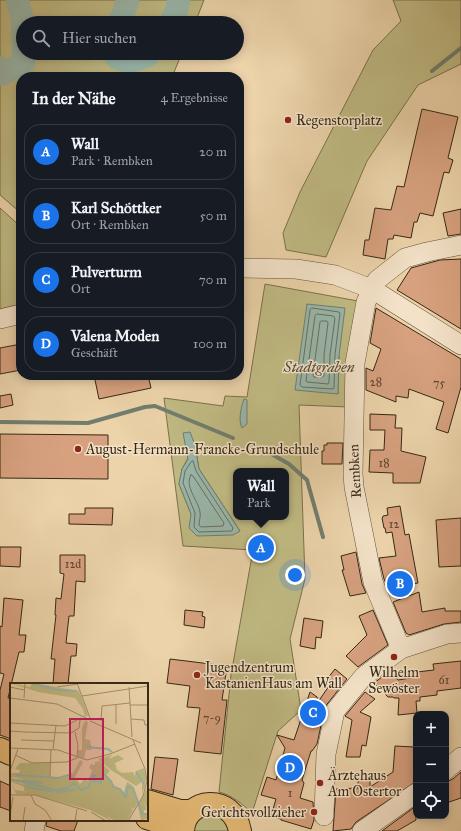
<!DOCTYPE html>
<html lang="de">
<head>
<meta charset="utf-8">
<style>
	:root { --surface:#171b24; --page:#242831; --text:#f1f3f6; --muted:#9ea1a6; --line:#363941; --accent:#1a73e8 }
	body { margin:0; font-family:"IM FELL Great Primer",serif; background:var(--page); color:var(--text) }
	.controls { position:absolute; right:12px; bottom:12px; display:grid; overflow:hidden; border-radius:8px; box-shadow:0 2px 10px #0003 }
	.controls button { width:36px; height:36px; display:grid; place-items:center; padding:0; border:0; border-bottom:1px solid var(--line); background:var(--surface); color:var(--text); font:20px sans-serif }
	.you { position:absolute; left:295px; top:575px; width:14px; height:14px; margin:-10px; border:3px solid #fff; border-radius:50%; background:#1a73e8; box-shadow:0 0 0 6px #1a73e833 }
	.badge { display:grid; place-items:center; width:26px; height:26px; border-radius:50%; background:var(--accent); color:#fff; font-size:13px; font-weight:700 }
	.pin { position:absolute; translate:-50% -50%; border:2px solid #fff; box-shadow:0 1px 4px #0006 }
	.popup { position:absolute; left:233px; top:468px; width:56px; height:52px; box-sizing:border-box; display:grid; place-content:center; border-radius:8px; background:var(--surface); filter:drop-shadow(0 1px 3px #0005); font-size:13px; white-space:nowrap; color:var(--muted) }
	.popup b { font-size:15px; color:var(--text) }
	.popup::after { content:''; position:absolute; left:50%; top:100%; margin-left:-8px; border:8px solid transparent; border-top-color:var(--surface) }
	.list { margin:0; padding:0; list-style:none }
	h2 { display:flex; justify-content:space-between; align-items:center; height:52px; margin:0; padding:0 16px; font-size:17px }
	h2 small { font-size:13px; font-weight:400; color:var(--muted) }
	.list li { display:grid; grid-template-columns:26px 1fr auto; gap:12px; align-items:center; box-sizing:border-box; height:56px; margin:0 8px 8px; padding:0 8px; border:1px solid var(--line); border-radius:16px }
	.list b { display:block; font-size:15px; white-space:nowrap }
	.list p { margin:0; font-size:13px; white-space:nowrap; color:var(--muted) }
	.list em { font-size:13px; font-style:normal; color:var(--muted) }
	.icon { flex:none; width:22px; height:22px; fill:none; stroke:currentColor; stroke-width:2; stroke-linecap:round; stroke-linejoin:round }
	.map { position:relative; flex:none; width:461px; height:831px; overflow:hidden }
	.search { position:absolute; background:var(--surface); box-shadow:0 2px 10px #0003; left:16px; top:16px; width:228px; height:44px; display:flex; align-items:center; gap:10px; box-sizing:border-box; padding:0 14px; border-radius:22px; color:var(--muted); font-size:15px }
	.panel { position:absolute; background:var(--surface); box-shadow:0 2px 10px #0003; left:16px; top:72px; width:228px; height:308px; border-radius:16px }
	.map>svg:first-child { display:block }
</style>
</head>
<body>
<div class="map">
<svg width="461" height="831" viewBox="0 0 461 831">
	<rect width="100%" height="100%" fill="#ecd3aa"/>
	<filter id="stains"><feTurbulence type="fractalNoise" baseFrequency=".005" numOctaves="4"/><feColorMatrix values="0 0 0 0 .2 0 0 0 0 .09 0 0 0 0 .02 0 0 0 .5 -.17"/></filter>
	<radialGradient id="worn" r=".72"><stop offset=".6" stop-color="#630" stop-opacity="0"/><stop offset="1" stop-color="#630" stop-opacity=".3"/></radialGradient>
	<path fill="#c0ba83" stroke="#7b714c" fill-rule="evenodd" d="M0 0H204L195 23H23V53H182L172 77H21V213L0 195Z
		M393 0H461V64L418 85 367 161 326 257 286 250 283 233 300 192 373 50 401 21Z
		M0 208 21 227V304L0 309Z
		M265 284 358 301 349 407 299 405 305 579 290 639 301 710 278 731 252 813C242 804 232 795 219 792L231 675 253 550 183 546 164 398 223 406 225 396 247 397ZM307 304 339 356 338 394ZM195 445 199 469 240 531 191 514 179 484 182 469ZM236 471H286V517H236Z
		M218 812 233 831H191L198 816Z"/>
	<path fill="#99b7ab" stroke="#717e6f" d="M307 304 345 308 339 356 338 394 295 390Z
		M244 399 247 400V424L242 428C238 421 241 407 244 399Z
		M190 432 195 445 199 469 240 531 233 535 197 536 189 528 191 514 179 484 182 469 188 459 183 433Z"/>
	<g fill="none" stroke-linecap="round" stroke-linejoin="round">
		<path stroke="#687060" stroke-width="1" d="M312 308 339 312 340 313 335 355 334 388 333 389 302 387 300 385 310 310Z
			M317 314 333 316 335 318 330 355 329 382 328 384 307 382 306 381 315 316Z
			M321 321H327L328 323 324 355V376L322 377H314L313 375 320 322Z
			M193 461 196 471 233 528 232 531 199 532 194 527 195 513 183 483 185 471 191 462Z
			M191 475 193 476 224 523 223 526 201 527 199 525C199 521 201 516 200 512 198 500 184 486 191 475Z"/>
		<path stroke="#717e6f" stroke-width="4" d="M432 71 461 48
			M0 422 88 423 145 407 155 406 233 438
			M268 452 289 464 307 480 323 537"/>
		<path stroke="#99b7ab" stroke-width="23" d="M17 0 22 17 23 41
			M118 23 123 14 128 0
			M170 23 176 12 179 0
			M114 53 117 58 130 62 147 56 149 53
			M0 68 3 74 24 62 23 53"/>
	</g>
	<path fill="#d7a17f" stroke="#362815" d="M422 109 458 117 448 158 453 160 449 173 444 172 433 216 420 213 417 222H414L411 238 394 235 393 239H388L385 259 363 255 365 240H369L375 208 391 210 397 186 404 187Z
		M461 209V234L448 236 443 213Z
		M461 259V329L397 290 411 268 440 260Z
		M376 308 461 359V387L448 433 436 429 444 402 409 389 408 398 396 396V402L366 390V368L373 371 381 349 370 343Z
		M21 344V370L0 374V348Z
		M94 375H148L151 388 99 399Z
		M11 394 13 405 0 408V396Z
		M370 414 396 415 395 428H402L401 451 426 457 420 483H393V473L369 472 370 450H384L385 430H370Z
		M0 434 108 435V479L0 478Z
		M327 443H343L342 464H322V451H324V445H327Z
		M400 506 405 535 409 534 418 583 388 588 384 579 379 558 396 556 392 532 386 533 385 528H384L382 518 383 517V516L388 515 387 508Z
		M85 508H113L112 525 69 524V514H85Z
		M461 518V566L439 567 436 520Z
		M0 547H21L20 567 0 566Z
		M356 552 362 584 366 593 350 596 342 570H344L341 556Z
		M60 555H85V582L76 581 74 616H69L66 643 77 644 76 656H71L68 684H53L55 659H51L56 615H55L56 598 61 599 64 574 60 573Z
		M419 592 422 612 445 608V611H461V622L444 624 409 635 406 633 393 602Z
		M4 598 23 600 19 635H26L24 652H19L8 698 11 699V739L0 735V690L4 674 0 673V626L2 627Z
		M185 610 203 612 202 616 205 617 204 628 184 625Z
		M373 610 388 645 358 667 346 656 367 635 359 616Z
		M304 618 323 621 321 638 316 637 315 649 300 646Z
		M170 659 227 666 222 700H227L221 754 194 751 200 708 187 707 190 686 167 683Z
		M461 661V688L437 691V695L420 697V701H416L417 713 398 715 399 698H394L393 697H388L374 683 390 671 398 680 417 677V672L434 670 433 664Z
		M335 669 347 679 324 708 320 706 323 716 317 744 312 751H311L302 780 304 783 300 798 313 802 314 820 311 829 281 820V819L271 816 276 799 261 795 267 777 276 780 285 748 277 735 294 740 310 692 317 697 318 702 331 683 327 679Z
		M365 692 375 699 360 712 371 717 366 746 362 745 360 757H346L352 720 345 716Z
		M395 746 414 747V783L356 822 351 829 333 831 336 789 358 788V780H370V787L393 772Z
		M155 757 178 759 173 795 151 789Z
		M461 772V798L446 803V782L453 779Z
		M0 781 11 786V811L0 807Z
		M416 806V820L397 831H382Z
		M47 820H78L74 831H61L46 826Z"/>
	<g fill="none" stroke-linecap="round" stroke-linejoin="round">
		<defs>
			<path id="minor" d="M239 268 296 269 335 275 372 289 461 345
				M0 319 21 314
				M401 649 373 582 354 487 353 474 355 363 366 302 377 280 405 258 427 252 461 245
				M446 770 461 757
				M324 816 326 754 335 711 363 677 401 649 447 634 461 633
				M34 831 36 820
				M362 831 416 793"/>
			<path id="major" d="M0 749 11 754
				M147 801 180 811H192
				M147 818 168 825 179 831
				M183 831C185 797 233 793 240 831"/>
		</defs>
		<use href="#minor" stroke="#64533a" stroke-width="20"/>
		<use href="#major" stroke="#362815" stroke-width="24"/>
		<use href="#minor" stroke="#f3e2c8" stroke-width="19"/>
		<use href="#major" stroke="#e6ba75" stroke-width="22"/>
	</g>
	<g fill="#8f2418" stroke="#f3e2c8" stroke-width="1.5">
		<circle cx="288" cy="120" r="4"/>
		<circle cx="78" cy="449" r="4"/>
		<circle cx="394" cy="657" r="4"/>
		<circle cx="197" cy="675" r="4"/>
		<circle cx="320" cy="783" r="4"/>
		<circle cx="314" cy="812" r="4"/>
	</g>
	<g text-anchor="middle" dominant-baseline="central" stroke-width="3" stroke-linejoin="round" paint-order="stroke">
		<g font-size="12" fill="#5e4630">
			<text x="376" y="382">28</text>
			<text x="439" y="383">75</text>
			<text x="384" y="463">18</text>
			<text x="394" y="524">12</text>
			<text x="73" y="564">12d</text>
			<text x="444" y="680">61</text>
			<text x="212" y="718">7-9</text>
			<text x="290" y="793">1</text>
		</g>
		<g font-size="14" fill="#362815" stroke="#f3e2c8" text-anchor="start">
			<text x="296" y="120">Regenstorplatz</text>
			<text x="86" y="449">August-Hermann-Francke-Grundschule</text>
			<text x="205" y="667">Jugendzentrum<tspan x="205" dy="16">KastanienHaus am Wall</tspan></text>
			<text x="394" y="672" text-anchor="middle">Wilhelm<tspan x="394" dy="16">Sewöster</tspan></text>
			<text x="328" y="775">Ärztehaus<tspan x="328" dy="16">Am Ostertor</tspan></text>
			<text x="306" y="812" text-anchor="end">Gerichtsvollzieher</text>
		</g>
		<g font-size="14" fill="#362815" stroke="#f3e2c8">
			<text transform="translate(355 471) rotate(-93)">Rembken</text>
		</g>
		<g font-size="15" font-style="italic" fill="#4f4c3a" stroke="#f3e2c8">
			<text x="319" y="367">Stadtgraben</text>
		</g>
	</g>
	<g transform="translate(10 683)">
		<rect width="138" height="138" fill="#ecd3aa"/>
		<path d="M0 0 20 4 22 0 69 8 78 32 75 34 73 26 65 15 28 9ZM75 38 78 39 75 56 80 57 82 67H76L74 75 68 74V67H72V45ZM102 72 99 76 108 72 114 76 105 80 107 87 112 90 123 89 125 93 126 88 134 85 136 95 135 103 132 110V99L126 103 101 87 94 81 96 79 93 81 88 76ZM70 77 73 79 65 94 70 101 74 96 78 98 82 87 79 85 81 81 85 82V79L89 78 100 88 96 92 105 103 114 109 117 99 122 102 128 119 124 126 121 124 123 127 117 138H105L97 133 102 138 80 127 25 112 6 111 3 103V102L5 107 20 109 14 108V104L2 99 1 97 13 101V96L1 94V90H9L10 87 5 86 10 80H40V95H52L63 90ZM138 103V127L133 117 137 127H134V131H138V135L131 138 128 123Z" fill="#c0ba83"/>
		<path fill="none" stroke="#99b7ab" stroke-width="2" d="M21 0 48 7 67 8M77 64 98 66 102 69M126 89 134 101M6 92 48 95 62 91M0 96 46 107 58 105 64 100 71 107 79 104 83 92H85L84 98 91 100 93 90 101 98 103 104 110 106 115 114 117 112V104L123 105 132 131H138M6 97 33 100M16 101 18 104 40 108 47 107M46 109 65 107"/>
		<path fill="none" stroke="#a38f6e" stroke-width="1" d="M67 0 80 35M0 4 14 7M47 4 68 1M119 4 122 54M72 13 138 3M0 15 47 21 76 35M14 15 15 0M120 22H138M121 36 134 37 135 42H138M80 38 131 60M91 38 92 23 120 20M0 40 55 43 71 35M106 41V22M0 48 14 49M14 49 61 50 69 45 70 37M65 49 68 62 67 75M11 57 44 58M0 65 48 67 77 77 100 71 125 61M43 66 46 42M5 72 22 80 57 79 67 75M0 88 8 66M40 94 41 66M0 112H25L77 128M21 112 25 121 35 127 42 138M81 129 96 138M0 133 3 114M13 138 15 124M65 138 67 126M118 138 133 113 137 98 135 86 123 57"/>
		<path fill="#c2185b" fill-opacity="0.15" stroke="#c2185b" stroke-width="2" d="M60 36H93V96H60Z"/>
		<rect width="138" height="138" fill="none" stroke="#362815" stroke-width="2"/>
	</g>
	<rect width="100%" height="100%" filter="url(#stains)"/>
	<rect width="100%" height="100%" fill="url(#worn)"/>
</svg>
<div class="controls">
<button>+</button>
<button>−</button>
<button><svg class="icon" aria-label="locate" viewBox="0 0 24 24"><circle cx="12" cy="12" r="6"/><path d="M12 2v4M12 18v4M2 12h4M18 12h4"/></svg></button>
</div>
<div class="you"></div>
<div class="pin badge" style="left:261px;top:548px">A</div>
<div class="popup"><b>Wall</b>Park</div>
<div class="pin badge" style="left:400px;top:584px">B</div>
<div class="pin badge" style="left:313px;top:713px">C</div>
<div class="pin badge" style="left:290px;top:768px">D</div>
<div class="search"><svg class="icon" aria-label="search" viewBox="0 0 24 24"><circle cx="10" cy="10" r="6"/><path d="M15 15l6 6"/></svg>Hier suchen</div>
<section class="panel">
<h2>In der Nähe<small>4 Ergebnisse</small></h2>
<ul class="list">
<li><span class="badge">A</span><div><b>Wall</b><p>Park · Rembken</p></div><em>20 m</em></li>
<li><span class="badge">B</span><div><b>Karl Schöttker</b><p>Ort · Rembken</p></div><em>50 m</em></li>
<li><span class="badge">C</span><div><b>Pulverturm</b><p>Ort</p></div><em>70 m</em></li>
<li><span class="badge">D</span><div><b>Valena Moden</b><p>Geschäft</p></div><em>100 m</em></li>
</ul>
</section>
</div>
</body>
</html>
